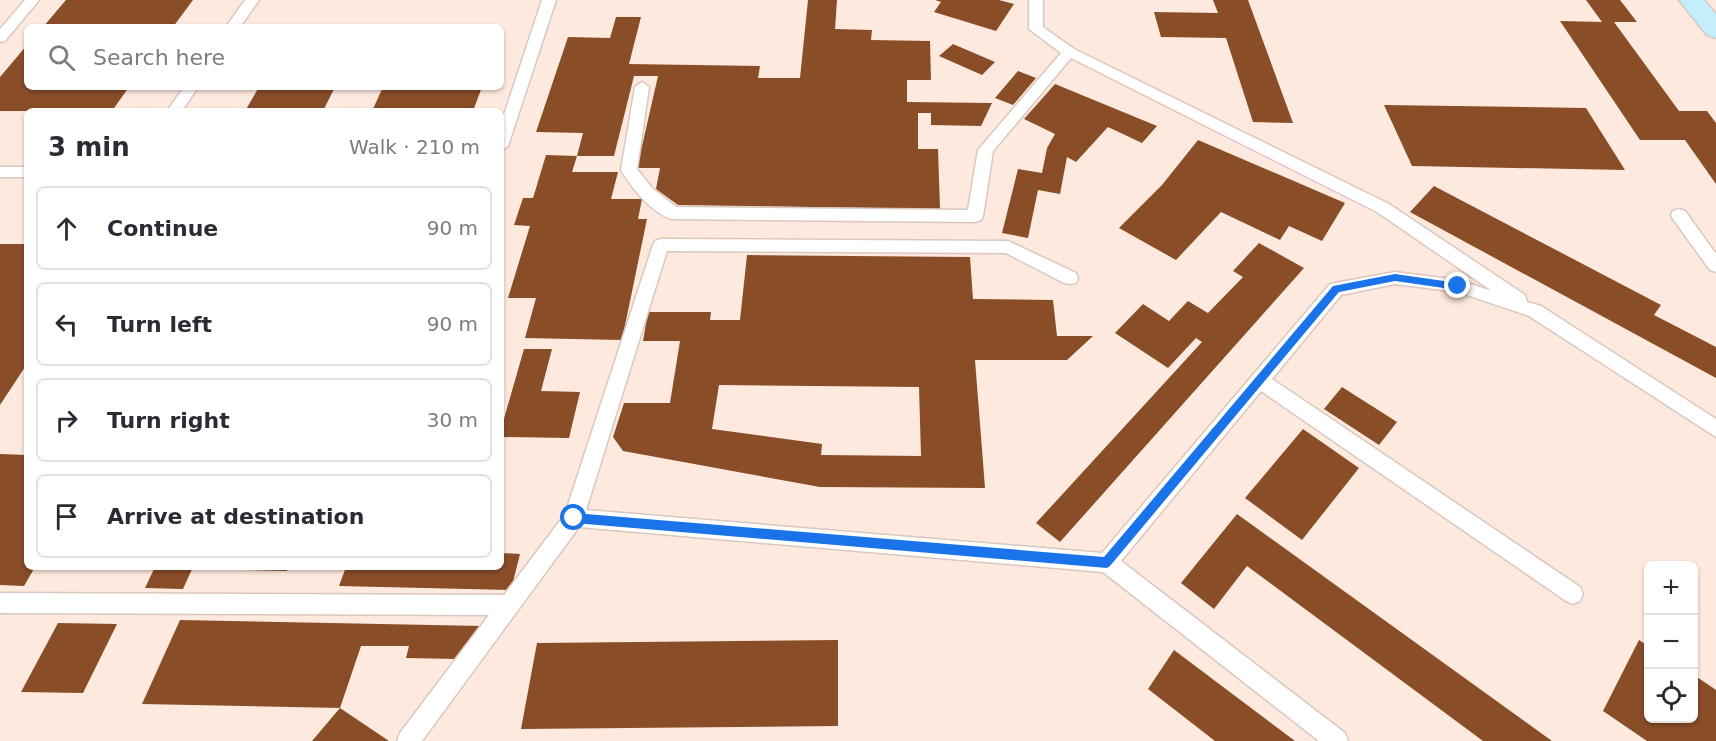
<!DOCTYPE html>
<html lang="en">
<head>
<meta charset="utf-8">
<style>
	:root { --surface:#fff; --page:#f7f7f7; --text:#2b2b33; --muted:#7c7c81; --line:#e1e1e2 }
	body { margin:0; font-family:"DejaVu Sans",sans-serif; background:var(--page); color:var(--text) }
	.controls { position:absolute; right:18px; bottom:18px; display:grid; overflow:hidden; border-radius:9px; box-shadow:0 2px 4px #0004 }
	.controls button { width:54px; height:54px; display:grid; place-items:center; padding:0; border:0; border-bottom:2px solid var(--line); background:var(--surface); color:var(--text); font:30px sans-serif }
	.stop { position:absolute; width:18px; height:18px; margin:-14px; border:4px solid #1a73e8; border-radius:50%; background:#fff }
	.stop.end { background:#1a73e8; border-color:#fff; box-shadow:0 2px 6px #0008 }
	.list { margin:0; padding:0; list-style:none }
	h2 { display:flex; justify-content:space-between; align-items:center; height:78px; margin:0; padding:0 24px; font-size:26px }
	h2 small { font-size:20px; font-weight:400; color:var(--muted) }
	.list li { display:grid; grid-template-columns:39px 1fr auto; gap:18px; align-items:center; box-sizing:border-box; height:84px; margin:0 12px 12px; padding:0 12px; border:2px solid var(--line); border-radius:9px }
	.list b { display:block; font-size:22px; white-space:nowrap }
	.list em { font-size:20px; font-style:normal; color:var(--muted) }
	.icon { flex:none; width:33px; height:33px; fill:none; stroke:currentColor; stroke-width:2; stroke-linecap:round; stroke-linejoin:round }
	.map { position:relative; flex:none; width:1716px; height:741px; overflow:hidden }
	.search { position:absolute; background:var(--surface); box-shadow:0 2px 4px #0004; left:24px; top:24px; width:480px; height:66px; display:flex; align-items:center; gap:15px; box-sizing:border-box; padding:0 21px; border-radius:9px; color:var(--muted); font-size:22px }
	.panel { position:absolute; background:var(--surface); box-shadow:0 2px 4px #0004; left:24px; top:108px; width:480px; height:462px; border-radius:9px }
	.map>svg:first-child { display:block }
</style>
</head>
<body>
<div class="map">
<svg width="1716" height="741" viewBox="0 0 1716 741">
	<rect width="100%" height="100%" fill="#fdf9f7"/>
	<path fill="#fee9de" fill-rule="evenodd" d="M0 0H1716V741H0ZM27 27H501V87H27ZM27 111H501V567H27ZM1648 566H1694V718H1648Z"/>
	<path fill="#894d28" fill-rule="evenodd" d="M66 0H193L173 27H43Z
		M808 0H837L835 29 872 30 871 40 930 41 931 80H907V102L992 103 981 126 931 125V113H918V149H938L940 209 678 205 656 189 660 168H637L658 76H634L614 156H577L583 133 536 132 568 37 610 38 616 17H641L629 64 760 66 758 78H800Z
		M935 0H999L1014 4 996 31 934 12 941 2Z
		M1213 0H1248L1293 123 1253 122 1226 38 1161 37 1154 12 1218 13Z
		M1586 0H1620L1637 22H1614L1679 111H1707L1716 123V184L1685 140H1640L1560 21 1602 22Z
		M953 44 995 62 982 75 939 56Z
		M27 45V87H129L112 111H0V77Z
		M1018 71 1036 78 1013 105 995 98Z
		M1055 84 1157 126 1142 143 1108 127 1076 162 1067 157 1060 194 1038 190 1028 238 1002 233 1018 169 1042 173 1047 148 1055 134 1024 119Z
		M259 87H335L323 111H245Z
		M383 87H482L473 111H372Z
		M1384 105 1586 108 1625 170 1412 166Z
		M1198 140 1345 203 1322 241 1289 226 1280 240 1221 212 1176 260 1119 228 1162 185Z
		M546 155 577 156 572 172H618L611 199H642L638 219H647L622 340 525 338 536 298H508L530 226 514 225 523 198H533Z
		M1434 186 1661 305 1654 315 1716 347V378L1410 212Z
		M1259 243 1304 268 1060 542 1036 523 1202 342 1196 338 1168 368 1115 333 1143 304 1169 321 1188 301 1208 313 1243 277 1233 271Z
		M0 244H27V364L0 405Z
		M747 255 970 257 973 299 1053 300 1057 336H1093L1067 360H975L985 488 820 487 623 451 613 437 624 403H670L680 341H643L648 312H711L710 320H740ZM719 385 919 387 921 456 821 455 822 444 712 429Z
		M524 349H552L541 391 580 392 569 438 501 437V429Z
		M1342 387 1397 422 1379 445 1324 409Z
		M1303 429 1359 468 1302 540 1245 498Z
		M0 454 27 455V567H35L24 586 0 585Z
		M1237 514 1552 741H1483L1247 566 1214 609 1181 583Z
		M501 553 520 554 511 590 339 586 346 567H501Z
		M155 567H193L183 589 145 588Z
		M194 567H288L287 571 194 569Z
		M180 620 482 626 459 659 406 658 409 646H361L340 708 142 704Z
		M58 623 117 624 83 693 21 692Z
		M838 640V726L521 729 537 643Z
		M1639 640 1648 646V718H1694V675L1716 690V741H1647L1603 711Z
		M1174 650 1295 741H1215L1148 689Z
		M340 708 389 741H312Z"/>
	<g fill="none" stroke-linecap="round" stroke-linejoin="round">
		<defs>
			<path id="lane" d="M25 0H39L5 41 0 42V29Z
				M245 0H259L240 27H226Z
				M542 0H556L508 146 501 151V124Z
				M1029 0H1043V27L1074 49 1389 204 1525 295 1527 302 1541 306 1716 419V437L1529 316 1458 292 1395 284 1341 295 1272 379 1580 587 1583 594 1580 601 1573 604 1566 601 1261 391 1121 561 1345 733 1348 741H1319L1103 572 579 527 422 741H397L400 733 489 615 0 613V593L504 595 565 514 653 245 655 241 661 239 1008 241 1076 273 1078 278 1076 283 1070 284 1064 283 1006 253 667 251 586 510 1102 553 1330 284 1395 272 1458 280 1492 291 1377 212 1071 58 993 151 983 216 981 220 975 222 672 219C651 213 632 188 621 170L635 87 642 82 649 87 637 169 652 188 676 207 968 210 978 150 1061 53 1029 29Z
				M184 87H198L182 111H167Z
				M0 167H27V177H0Z
				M1679 209 1685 211 1716 254V272L1710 270 1673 219 1671 215 1673 211Z"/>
			<path id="secondary" d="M1679 0H1704L1716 14V38L1707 35Z"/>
		</defs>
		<use href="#lane" stroke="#dac8bf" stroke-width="3"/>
		<use href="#secondary" stroke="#dac8bf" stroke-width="3"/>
		<use href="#lane" fill="#fff" fill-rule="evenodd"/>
		<use href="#secondary" fill="#c3effd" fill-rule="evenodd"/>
	</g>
	<path fill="#1a73e8" d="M1395 274 1458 283 1462 286 1458 290 1395 281 1339 292 1110 566 1107 568 574 523 569 518 574 513 1104 557 1333 286Z"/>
</svg>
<div class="controls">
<button>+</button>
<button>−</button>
<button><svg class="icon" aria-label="locate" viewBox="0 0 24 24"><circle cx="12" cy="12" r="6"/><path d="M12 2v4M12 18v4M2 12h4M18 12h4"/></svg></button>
</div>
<div class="stop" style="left:574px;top:518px"></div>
<div class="stop end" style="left:1458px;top:286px"></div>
<div class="search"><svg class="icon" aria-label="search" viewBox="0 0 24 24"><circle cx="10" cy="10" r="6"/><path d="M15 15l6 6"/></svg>Search here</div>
<section class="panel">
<h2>3 min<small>Walk · 210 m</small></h2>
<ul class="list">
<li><svg class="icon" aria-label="ahead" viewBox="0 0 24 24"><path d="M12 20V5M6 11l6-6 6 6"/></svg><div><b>Continue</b></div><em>90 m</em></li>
<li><svg class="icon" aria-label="left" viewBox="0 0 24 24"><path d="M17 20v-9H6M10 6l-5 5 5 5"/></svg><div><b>Turn left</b></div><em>90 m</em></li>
<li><svg class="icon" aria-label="right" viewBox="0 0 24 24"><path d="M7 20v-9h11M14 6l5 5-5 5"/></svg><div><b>Turn right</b></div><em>30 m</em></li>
<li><svg class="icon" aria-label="arrive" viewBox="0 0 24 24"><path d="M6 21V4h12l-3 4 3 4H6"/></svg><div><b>Arrive at destination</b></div></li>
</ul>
</section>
</div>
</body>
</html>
